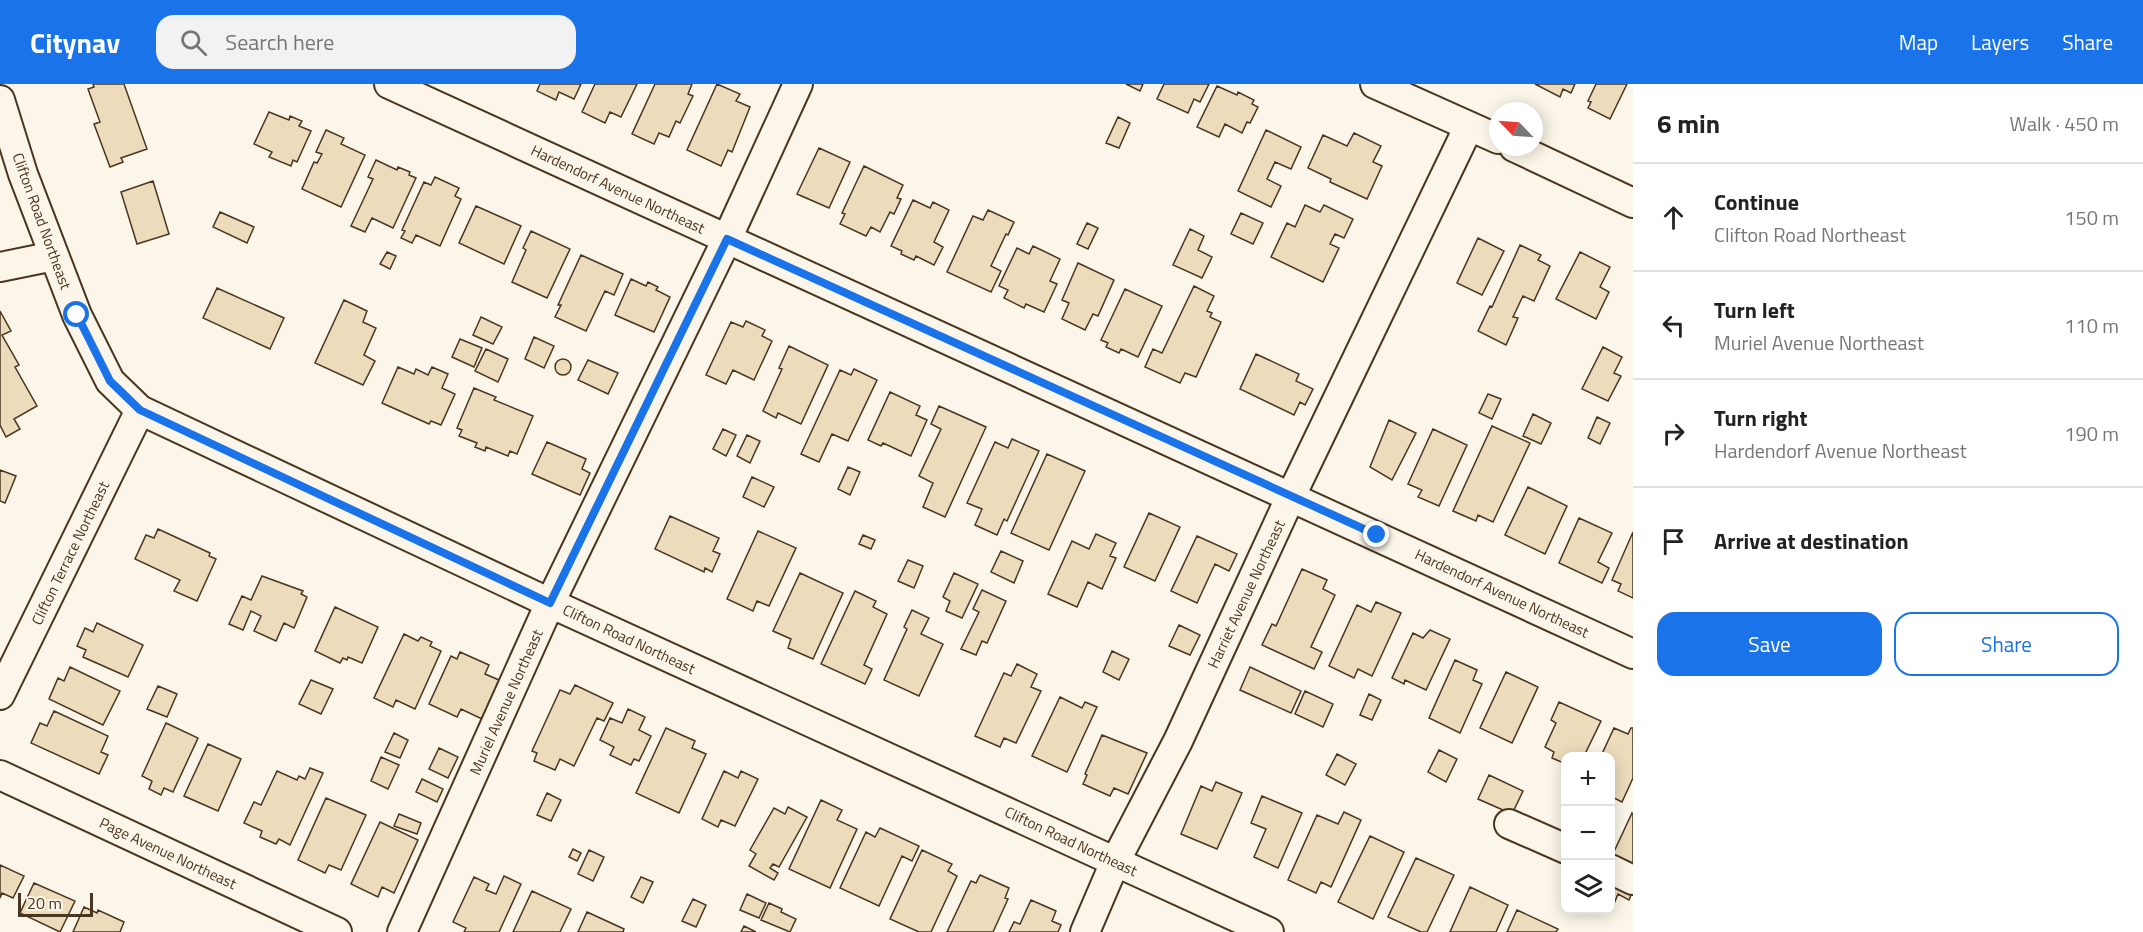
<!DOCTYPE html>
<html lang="en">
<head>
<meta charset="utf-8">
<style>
	:root { --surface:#fff; --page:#f2f2f2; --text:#222; --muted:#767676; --line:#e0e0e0; --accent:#1a73e8 }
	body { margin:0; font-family:"Titillium Web",sans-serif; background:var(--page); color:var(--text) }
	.controls { position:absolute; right:18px; bottom:18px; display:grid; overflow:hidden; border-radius:12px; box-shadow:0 3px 15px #0003 }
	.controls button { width:54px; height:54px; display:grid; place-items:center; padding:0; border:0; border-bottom:2px solid var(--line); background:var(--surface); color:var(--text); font:30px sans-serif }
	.compass { position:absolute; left:1489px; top:18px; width:54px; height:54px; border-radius:50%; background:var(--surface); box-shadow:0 3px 15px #0003; rotate:295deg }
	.scale { position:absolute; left:18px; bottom:15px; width:75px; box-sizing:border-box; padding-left:6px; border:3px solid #4a3520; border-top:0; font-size:16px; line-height:21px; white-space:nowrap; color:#4a3520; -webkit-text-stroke:4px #fbf6e9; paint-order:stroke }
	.stop { position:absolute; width:18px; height:18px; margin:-14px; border:4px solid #1a73e8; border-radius:50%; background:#fff }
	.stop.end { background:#1a73e8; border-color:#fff; box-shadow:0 2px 6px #0008 }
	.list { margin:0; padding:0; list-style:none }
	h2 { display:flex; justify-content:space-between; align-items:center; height:78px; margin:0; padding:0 24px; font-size:26px }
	h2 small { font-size:20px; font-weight:400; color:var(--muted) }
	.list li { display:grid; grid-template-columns:39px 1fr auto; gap:18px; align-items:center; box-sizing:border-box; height:108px; padding:0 24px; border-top:2px solid var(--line) }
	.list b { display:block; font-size:22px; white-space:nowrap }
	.list p { margin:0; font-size:20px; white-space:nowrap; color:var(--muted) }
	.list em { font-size:20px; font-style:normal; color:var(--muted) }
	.actions { display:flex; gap:12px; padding:18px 24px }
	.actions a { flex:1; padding:14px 0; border:2px solid var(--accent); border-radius:18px; text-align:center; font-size:21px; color:var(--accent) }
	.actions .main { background:var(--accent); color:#fff }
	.icon { flex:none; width:33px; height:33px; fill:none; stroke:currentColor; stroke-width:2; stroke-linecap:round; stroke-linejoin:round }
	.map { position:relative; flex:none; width:1633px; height:848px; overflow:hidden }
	header { display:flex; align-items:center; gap:36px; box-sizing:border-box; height:84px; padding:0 30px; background:var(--accent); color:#fff }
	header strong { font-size:28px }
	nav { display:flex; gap:33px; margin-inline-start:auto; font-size:21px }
	.search { width:420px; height:54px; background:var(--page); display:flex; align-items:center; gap:15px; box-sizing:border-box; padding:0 21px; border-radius:18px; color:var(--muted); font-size:22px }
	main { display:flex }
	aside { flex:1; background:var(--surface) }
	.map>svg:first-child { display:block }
</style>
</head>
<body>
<header>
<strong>Citynav</strong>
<div class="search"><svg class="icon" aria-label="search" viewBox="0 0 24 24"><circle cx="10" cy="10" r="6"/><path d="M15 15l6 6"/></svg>Search here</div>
<nav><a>Map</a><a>Layers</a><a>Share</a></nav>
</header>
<main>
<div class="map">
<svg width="1633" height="848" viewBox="0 0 1633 848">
	<rect width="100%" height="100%" fill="#fbf6e9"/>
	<path fill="#ecdcbc" stroke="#4a3520" stroke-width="1.5" d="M93 0H124L147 65 121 74 123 78 110 83 94 40 100 38 88 5 94 3Z
		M540 0H581L574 15 559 8 556 16 537 7Z
		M595 0H637L621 33 610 28 605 39 582 28Z
		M655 0H692L688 10 693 12 680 39 676 37 669 53 659 49 654 60 632 50Z
		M717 0 740 10 736 17 750 23 732 68 728 66 721 82 687 66Z
		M1126 0H1143L1140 7Z
		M1164 0H1209L1200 18 1194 15 1188 29 1157 15Z
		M1535 0H1575L1571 9 1563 5 1560 13Z
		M1596 0H1627L1610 35 1588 24 1591 18 1588 17Z
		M1217 2 1237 11 1238 8 1254 16 1252 20 1258 23 1250 39 1247 38 1242 49 1225 40 1219 53 1197 43Z
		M269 28 289 36 290 32 302 37 299 42 311 47 297 78 293 76 291 82 269 73 272 68 254 60Z
		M1118 33 1130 39 1119 64 1106 59Z
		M326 46 344 54 341 60 365 71 341 123 302 105 314 78 317 79 322 70 316 68Z
		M1266 46 1301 63 1291 85 1275 78 1267 95 1281 102 1271 123 1238 107Z
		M1354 49 1381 62 1373 78 1382 82 1367 115 1330 98 1331 95 1308 84 1323 51 1347 62Z
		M819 64 850 78 829 124 797 110Z
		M376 76 397 86 398 83 410 88 409 91 416 94 393 144 372 134 365 148 351 142 373 95 368 93Z
		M864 82 903 101 897 114 901 115 894 130 890 128 880 148 871 143 866 152 840 140 845 130 842 129Z
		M435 93 459 104 455 112 461 115 440 162 416 151 412 159 401 154 405 147 402 146 424 98 431 101Z
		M153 97 169 150 137 160 121 108Z
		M913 116 930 124 933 118 949 126 934 158 943 163 934 181 916 172 914 176 901 170 902 167 891 162Z
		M1305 121 1320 128 1324 121 1353 135 1344 154 1335 150 1330 160 1339 164 1323 198 1271 173 1287 139 1295 143Z
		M476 122 521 142 504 180 459 159Z
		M988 126 1014 138 1008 151 1006 150 991 182 1001 187 991 208 947 188 973 132 983 136Z
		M220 128 254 143 247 159 213 143Z
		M1241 129 1263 139 1253 160 1231 150Z
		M1087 139 1098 144 1088 165 1077 160Z
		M1190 145 1204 152 1198 166 1212 173 1202 194 1173 181Z
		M531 147 570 165 547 214 512 198 526 166 523 164Z
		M1478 154 1504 167 1482 211 1457 199Z
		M1520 161 1541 171 1538 176 1550 182 1534 217 1523 212 1513 233 1518 234 1506 261 1478 247 1490 222 1492 223Z
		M1033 162 1060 175 1050 197 1057 200 1044 228 1026 220 1024 224 1004 214 1008 206 999 202 1017 164 1029 170Z
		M387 168 396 172 390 185 380 180Z
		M1580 168 1610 183 1600 203 1609 208 1596 235 1556 215Z
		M581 171 623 190 614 211 605 207 586 247 555 233 561 221H558Z
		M1078 179 1114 196 1098 232 1093 230 1085 246 1062 235 1069 219 1062 216Z
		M631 195 646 202 648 198 658 203 656 206 670 213 654 248 615 231Z
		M1194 202 1214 212 1207 227 1212 229 1210 233 1221 238 1196 293 1185 289 1180 299 1145 283 1153 265 1162 269Z
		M217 204 284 234 270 265 203 234Z
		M1125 205 1162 222 1138 273 1121 265 1119 269 1106 263 1108 259 1101 256Z
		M344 216 367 227 363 238 376 244 364 271 375 277 363 301 315 279Z
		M0 227 11 247 2 251 19 281 15 283 37 322 14 335 20 345 6 353 0 341Z
		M481 233 502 243 493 260 473 251Z
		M746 237 765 246 762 252 772 257 754 296 733 286 726 300 706 291 731 238 743 243Z
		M534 253 554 262 544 284 525 275Z
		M460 255 482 264 474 283 452 273Z
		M789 262 828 281 801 340 778 329 776 334 763 327 782 285 779 284Z
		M1603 263 1622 273 1614 289 1621 292 1608 317 1582 305Z
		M486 265 508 275 498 298 475 287Z
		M1256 270 1299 290 1296 297 1313 305 1305 321 1300 318 1294 331 1240 305Z
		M555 283a8 8 0 1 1 16 0a8 8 0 1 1-16 0Z
		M588 276 618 289 608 310 578 296Z
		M398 283 414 290 416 285 428 291 432 283 448 290 442 304 455 310 441 341 431 337 429 340 382 319Z
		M854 285 877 296 848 357 832 350 819 378 801 370 840 286 851 291Z
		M474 304 496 313 494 316 533 332 517 370 510 367 508 372 486 363 485 367 475 363 477 359 459 352 462 346 457 344Z
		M890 308 920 322 916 331 927 336 911 372 883 359 881 362 868 356Z
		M1488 310 1501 315 1492 335 1479 329Z
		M939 322 986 343 945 433 923 423 933 399 919 392 941 345 931 340Z
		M1533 330 1551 339 1541 360 1523 352Z
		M1597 333 1610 339 1600 360 1588 354Z
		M1389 336 1416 349 1392 396 1370 383Z
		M1492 342 1530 359 1493 438 1478 431 1476 437 1453 427Z
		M723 345 736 351 726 372 713 365Z
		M1433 345 1467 361 1439 422 1418 413 1422 406 1408 400Z
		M747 351 760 357 750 379 737 372Z
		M1012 355 1039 367 1007 437 1004 435 997 451 975 441 982 425 967 419 995 358 1008 364Z
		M547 358 586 375 582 385 590 389 580 411 532 390Z
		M1047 370 1085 387 1049 466 1011 449Z
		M848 383 860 388 850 411 838 405Z
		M0 386 16 392 5 419 0 417Z
		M752 393 774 403 764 423 743 413Z
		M1528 403 1567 422 1545 470 1505 451Z
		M1149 429 1180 443 1155 497 1124 483Z
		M670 432 719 454 713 467 720 470 712 488 705 484 704 488 655 465Z
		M1579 434 1612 449 1598 478 1609 484 1602 499 1559 479Z
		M158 445 210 469 209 472 216 475 197 517 174 507 180 496 135 475 146 451 154 454Z
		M758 447 796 464 769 522 757 517 753 527 727 515Z
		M1633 448V514L1618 507 1621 500 1612 496Z
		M1096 450 1116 459 1110 472 1116 474 1102 505 1088 498 1077 523 1048 510 1072 457 1089 465Z
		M863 451 875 456 871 465 859 460Z
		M1197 452 1237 470 1229 487 1215 480 1197 519 1171 507Z
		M1001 467 1023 477 1014 499 991 488Z
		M908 476 923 482 914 504 898 497Z
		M1302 485 1327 496 1323 505 1335 511 1311 563 1322 568 1314 585 1262 561 1272 540 1276 542Z
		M800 489 843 509 813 575 788 564 791 555 773 547Z
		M954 489 978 500 962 534 946 527 950 517 943 513Z
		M262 492 303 507 301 510 307 513 294 544 284 539 276 557 254 547 261 532 251 527 243 546 229 540 242 512 251 516Z
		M982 506 1006 517 987 559 982 557 976 571 961 565 979 528 973 525Z
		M855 507 876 517 873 523 887 530 864 581 872 585 865 600 821 580Z
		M1376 518 1401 529 1372 592 1358 585 1354 594 1329 582 1357 521 1371 528Z
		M335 523 378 543 362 579 348 573 347 576 343 574 340 579 315 567Z
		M912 526 929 534 921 550 943 560 919 612 884 596 907 545 904 543Z
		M97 539 143 561 128 593 83 573 86 566 77 562 85 544 93 548Z
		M1179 541 1200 551 1190 571 1169 562Z
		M1430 546 1450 555 1426 606 1405 596 1404 600 1392 594 1413 549 1423 554Z
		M404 550 418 557 421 553 432 558 430 562 441 567 415 625 396 616 393 623 374 614Z
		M1112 567 1129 575 1119 596 1103 588Z
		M460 568 489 581 485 590 499 596 482 635 461 625 457 633 429 620 451 572 457 575Z
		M1455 576 1477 586 1473 596 1482 600 1460 649 1429 634Z
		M1017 580 1037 590 1031 603 1041 607 1016 659 1004 654 1000 663 975 652 1004 589 1011 592Z
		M70 583 120 607 103 641 49 615 58 594 64 597Z
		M1250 583 1301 607 1291 629 1240 606Z
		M1506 588 1538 603 1512 659 1480 644Z
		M311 596 333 605 321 630 299 620Z
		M575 601 613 619 604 637 597 634 574 682 560 675 555 686 534 677 537 669 532 667 560 606 570 610Z
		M158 602 177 610 167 633 147 625Z
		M1305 607 1333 620 1323 643 1295 630Z
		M1369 610 1381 616 1372 636 1360 631Z
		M1060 613 1082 624 1085 618 1097 623 1067 688 1032 672Z
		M1559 618 1601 637 1584 672H1566V680L1552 674 1554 668 1545 663 1556 639 1551 636Z
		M628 625 645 633 639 646 651 652 639 677 634 675 631 681 610 671 614 663 600 656 610 634 622 639Z
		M54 627 108 652 101 668 108 671 99 690 31 659 40 639 47 642Z
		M166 639 198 654 173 708 164 704 161 711 149 705 152 697 142 692Z
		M666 644 695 657 692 664 706 670 679 729 636 709Z
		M1614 644 1628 650 1631 644H1633V694L1622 718 1610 712V672H1601Z
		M394 649 408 656 400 674 385 668Z
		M1102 651 1147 669 1128 710 1114 704 1110 712 1083 700 1087 691 1085 690Z
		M208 660 241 675 218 727 184 712Z
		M439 664 458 673 448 694 429 685Z
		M1439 666 1457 675 1446 698 1428 688Z
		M1337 670 1356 680 1345 701 1326 691Z
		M381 673 399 681 388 705 371 697Z
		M310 684 323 689 290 761 279 755 276 760 260 753 262 747 244 739 254 718 261 721 277 687 297 696 299 692 305 695Z
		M724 687 738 694 741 687 758 695 735 742 721 736 718 743 702 735Z
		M1489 691 1523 707 1512 730 1478 715Z
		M422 695 443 705 437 718 416 708Z
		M1216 698 1242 709 1217 765 1181 750 1201 702 1212 707Z
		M547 709 561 716 551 737 537 731Z
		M1262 712 1302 729 1278 784 1254 773 1266 745 1251 739Z
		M326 714 366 731 341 786 329 781 325 789 298 776Z
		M821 716 842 726 837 736 857 745 830 804 789 785Z
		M788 723 807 733 779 783 773 780 770 784 778 789 774 796 749 782 756 770 750 766 774 724 785 730Z
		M1344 728 1361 736 1331 803 1321 798 1316 809 1288 796 1317 731 1338 740Z
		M1632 729 1633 730V782L1612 772Z
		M399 730 421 739 417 750 394 742Z
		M380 738 418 756 394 809 382 803 378 813 351 800Z
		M880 744 919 762 912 777 902 772 879 822 840 804 866 748 875 753Z
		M1370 752 1404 768 1373 835 1338 818Z
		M573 765 581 769 577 777 569 773Z
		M589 766 604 773 593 797 578 790Z
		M922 766 952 780 948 787 957 792 931 848H919L890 835Z
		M1416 774 1454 791 1427 848H1421L1388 833Z
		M0 781 24 792 13 814 2 809 0 814Z
		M980 791 1009 804 1005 814 1008 815 993 848H947L971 797 976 799Z
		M504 792 521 800 499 848H464L466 844 453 838 474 793 489 800 486 806 496 810Z
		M641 793 653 798 643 819 631 813Z
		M1610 794 1633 806 1629 816 1618 810 1613 822 1610 821Z
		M34 799 75 817 60 848 20 829Z
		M1470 803 1508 821 1496 848H1450Z
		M532 807 571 825 560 848H513Z
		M747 810 766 819 759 834 740 826Z
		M693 815 706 821 696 843 682 837Z
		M1031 816 1056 827 1052 837 1061 841 1058 848H1009L1014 838 1020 840Z
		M769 819 782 825 781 828 796 835 790 848 761 836Z
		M84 823 97 829 98 826 124 838 120 848H73Z
		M1517 826 1558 845 1556 848H1507Z
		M587 828 624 845 623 848H578Z
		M744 842 756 848H741Z"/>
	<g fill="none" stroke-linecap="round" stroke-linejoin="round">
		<defs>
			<path id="minor" d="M389 0 1633 570
				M1375 0 1498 55
				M0 16 23 90 77 231 110 297 140 326 550 519 1269 848
				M1514 63 1633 119
				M0 183 54 172
				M0 611 140 326
				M0 691 337 848
				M1509 740 1566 765
				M1610 785 1633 796
				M402 848 550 519 727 155 798 0
				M1085 848 1115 778 1178 657 1291 412 1469 42"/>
		</defs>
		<use href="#minor" stroke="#4a3520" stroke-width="32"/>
		<use href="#minor" stroke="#fbf6e9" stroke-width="28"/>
	</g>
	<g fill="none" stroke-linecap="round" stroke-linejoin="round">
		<path stroke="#1a73e8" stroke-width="8" d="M77 231 110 297 140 326 550 519 727 155 1377 451"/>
	</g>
	<g text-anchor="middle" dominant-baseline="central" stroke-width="4.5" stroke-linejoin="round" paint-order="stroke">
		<g font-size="15" fill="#4a3520" stroke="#fbf6e9">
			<text transform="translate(618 105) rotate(25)">Hardendorf Avenue Northeast</text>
			<text transform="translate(42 137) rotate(70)">Clifton Road Northeast</text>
			<text transform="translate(70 469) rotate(-64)">Clifton Terrace Northeast</text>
			<text transform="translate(1502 509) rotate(25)">Hardendorf Avenue Northeast</text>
			<text transform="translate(1246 510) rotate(-65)">Harriet Avenue Northeast</text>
			<text transform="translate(629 555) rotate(25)">Clifton Road Northeast</text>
			<text transform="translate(506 618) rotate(-66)">Muriel Avenue Northeast</text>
			<text transform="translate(1071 757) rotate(25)">Clifton Road Northeast</text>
			<text transform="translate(168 769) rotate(25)">Page Avenue Northeast</text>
		</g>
	</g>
</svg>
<div class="controls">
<button>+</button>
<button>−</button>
<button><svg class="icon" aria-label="layers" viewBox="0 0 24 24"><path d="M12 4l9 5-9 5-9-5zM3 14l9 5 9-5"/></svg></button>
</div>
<svg class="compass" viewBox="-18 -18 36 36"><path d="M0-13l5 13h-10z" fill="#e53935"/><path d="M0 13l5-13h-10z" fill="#767676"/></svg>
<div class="scale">20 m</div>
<div class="stop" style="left:77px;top:231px"></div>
<div class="stop end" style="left:1377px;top:451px"></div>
</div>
<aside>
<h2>6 min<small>Walk · 450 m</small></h2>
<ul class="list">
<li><svg class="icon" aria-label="ahead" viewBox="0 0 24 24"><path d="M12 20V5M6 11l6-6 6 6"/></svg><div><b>Continue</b><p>Clifton Road Northeast</p></div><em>150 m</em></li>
<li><svg class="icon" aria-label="left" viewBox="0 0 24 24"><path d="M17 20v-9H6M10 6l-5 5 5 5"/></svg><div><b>Turn left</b><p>Muriel Avenue Northeast</p></div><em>110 m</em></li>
<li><svg class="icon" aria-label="right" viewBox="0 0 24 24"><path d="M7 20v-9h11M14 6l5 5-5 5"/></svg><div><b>Turn right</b><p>Hardendorf Avenue Northeast</p></div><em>190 m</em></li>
<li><svg class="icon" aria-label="arrive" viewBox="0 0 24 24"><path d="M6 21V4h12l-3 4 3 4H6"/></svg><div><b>Arrive at destination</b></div></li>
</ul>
<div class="actions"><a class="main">Save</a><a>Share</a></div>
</aside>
</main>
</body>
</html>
